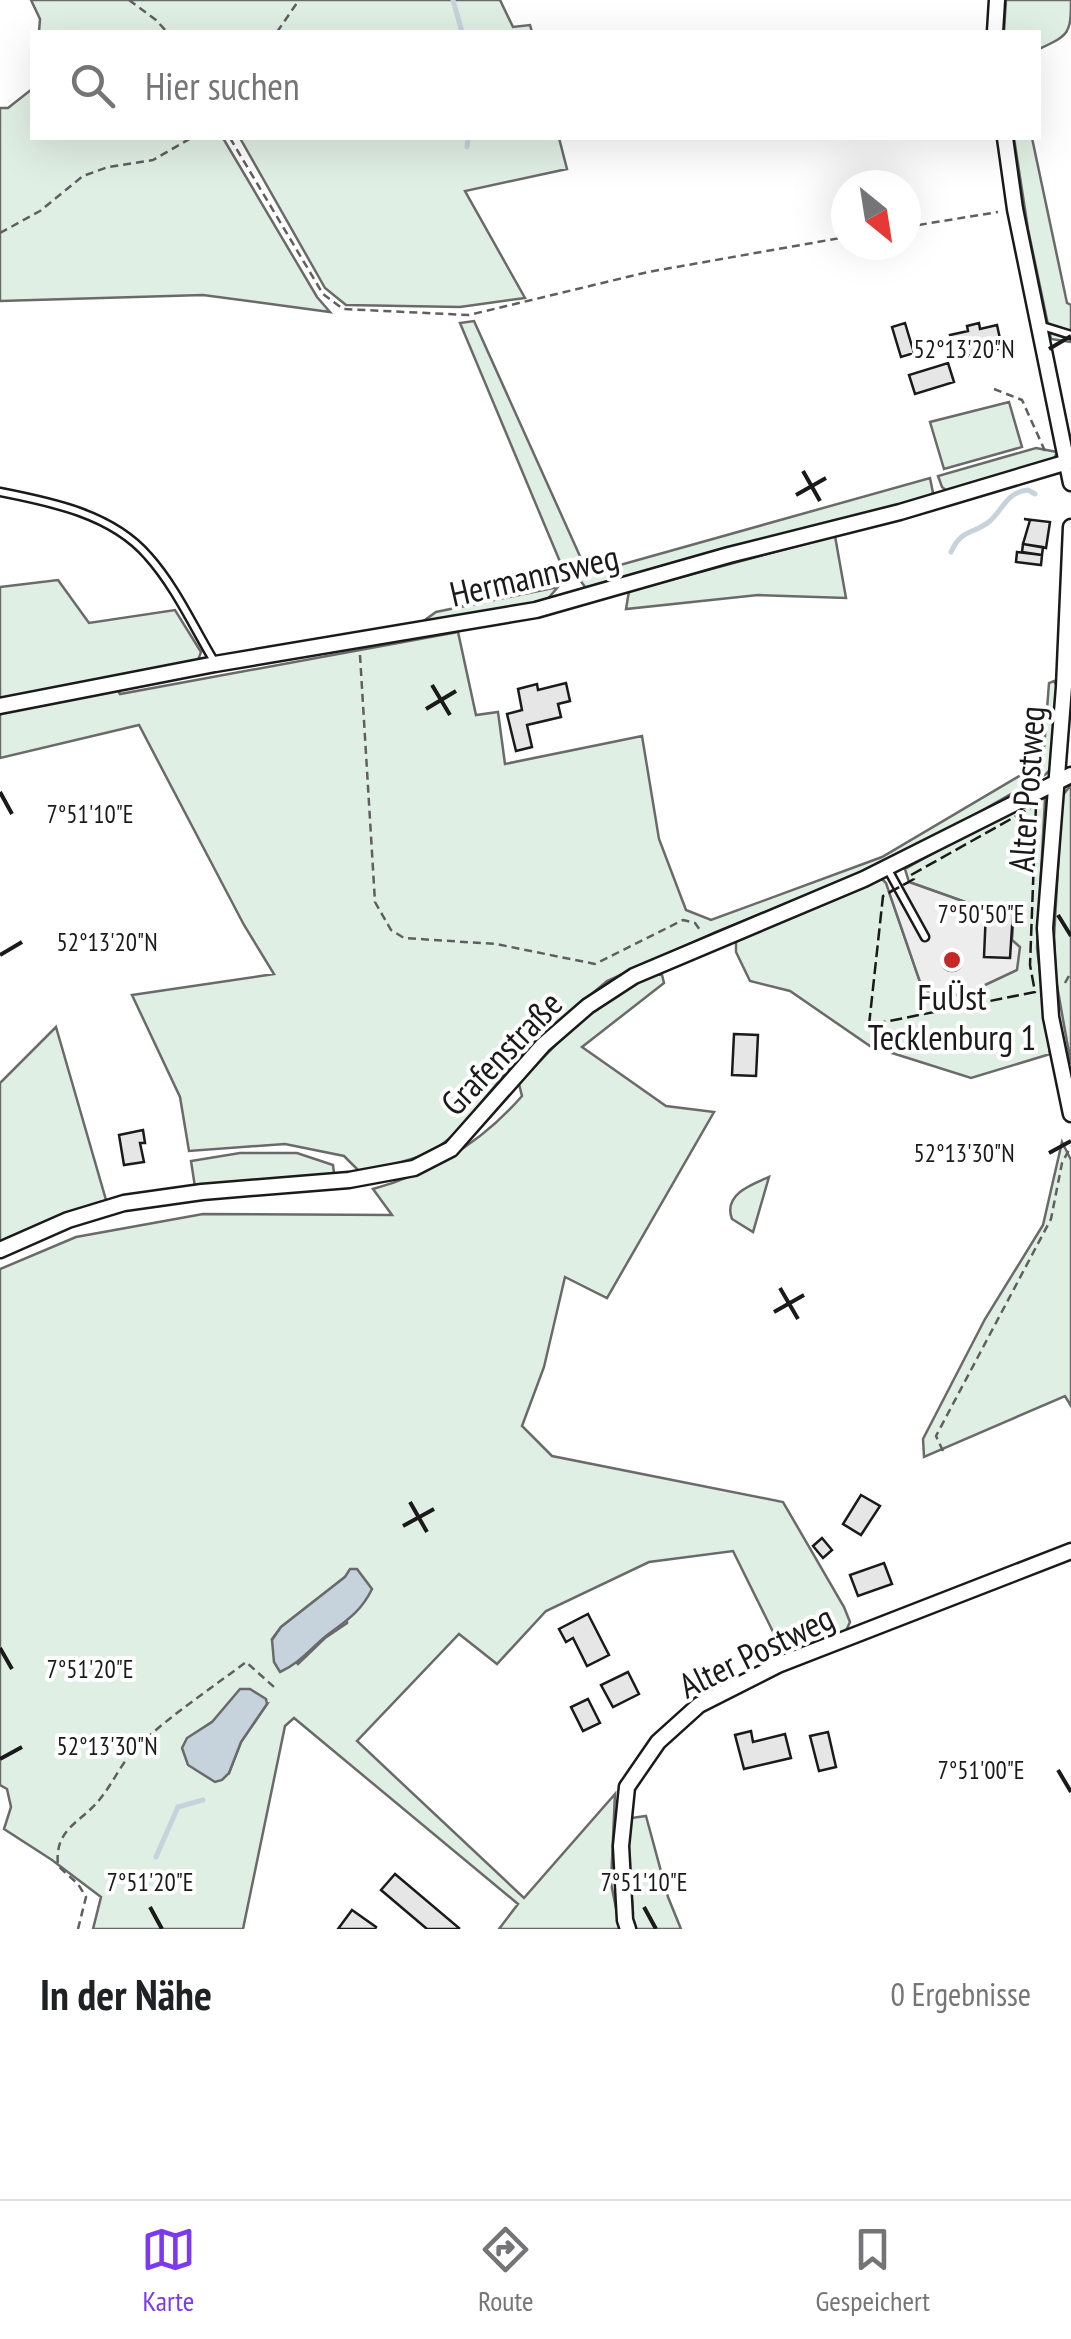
<!DOCTYPE html>
<html lang="de">
<head>
<meta charset="utf-8">
<style>
	:root { --surface:#fff; --page:#f2f2f2; --text:#202124; --muted:#757577; --line:#e0e0e0; --accent:#7c3aed }
	body { margin:0; font-family:"PT Sans Narrow",sans-serif; background:var(--page); color:var(--text) }
	.compass { position:absolute; left:831px; top:170px; width:90px; height:90px; border-radius:50%; background:var(--surface); box-shadow:0 10px 40px #0002; rotate:150deg }
	.list { margin:0; padding:0; list-style:none }
	h2 { display:flex; justify-content:space-between; align-items:center; height:130px; margin:0; padding:0 40px; font-size:42px }
	h2 small { font-size:32px; font-weight:400; color:var(--muted) }
	.icon { flex:none; width:55px; height:55px; fill:none; stroke:currentColor; stroke-width:2; stroke-linecap:round; stroke-linejoin:round }
	.map { position:relative; flex:none; width:1071px; height:1929px; overflow:hidden }
	.search { position:absolute; background:var(--surface); box-shadow:0 10px 40px #0002; left:30px; right:30px; top:30px; height:110px; display:flex; align-items:center; gap:25px; box-sizing:border-box; padding:0 35px; border-radius:0px; color:var(--muted); font-size:38px }
	.sheet { height:270px; background:var(--surface) }
	nav { display:flex; justify-content:space-around; align-items:center; box-sizing:border-box; height:140px; border-top:2px solid var(--line); background:var(--surface); font-size:28px; color:var(--muted) }
	nav a { display:grid; justify-items:center; gap:5px }
	nav .on { color:var(--accent) }
	.map>svg:first-child { display:block }
</style>
</head>
<body>
<div class="map">
<svg width="1071" height="1929" viewBox="0 0 1071 1929">
	<rect width="100%" height="100%" fill="#fff"/>
	<path fill="#e0efe3" stroke="#6a6a6a" stroke-width="2.5" fill-rule="evenodd" d="M31 0H500L513 27 530 25 532 32H39L40 19Z
		M1006 0H1071C1071 34 1069 35 1039 49L1038 32H1004Z
		M32 89V138H223L317 297 330 312 203 295 0 301V108H8Z
		M240 138H559L567 169 465 191 525 298 460 307 346 305 325 288Z
		M1014 138H1032L1067 303 1071 305V342L1051 339 1028 229Z
		M474 321 588 574 930 478 933 493 928 497 588 591 580 580 566 576 460 323Z
		M1009 402 1022 447 944 469 930 422Z
		M1036 448 1057 452 1054 459 1044 464 947 491 942 487 938 476Z
		M835 536 846 598 758 595 626 609 629 591Z
		M58 580 89 623 175 610 201 652 197 663 112 681 120 694 458 632 476 715 498 712 505 764 642 736 659 839 686 910 711 920 882 857 1043 762 1049 683 1054 681 1058 688 1054 766 1046 774 903 856 716 932 607 981 525 1050 455 1134 431 1153 362 1174 344 1156 285 1144 189 1151 180 1097 132 995 274 974 244 925 139 725 0 758V587Z
		M558 587 545 602 418 625 436 612Z
		M1071 785V1064L1056 980 1054 938 1062 796Z
		M1040 797 1045 799 1037 948 1050 1054 971 1078 870 1046 790 991 750 981 736 952V937L882 879 886 883 920 982 926 990 940 997 1012 941 985 909 909 882 905 869 1007 812Z
		M654 974 662 975 664 983 582 1047 666 1106 714 1112 607 1298 565 1277 544 1367 522 1426 552 1456 783 1502 844 1607 850 1622 845 1633 785 1656 733 1551 649 1562 546 1611 497 1664 459 1634 357 1741 524 1898 615 1794 611 1883 620 1929H499L518 1904 294 1718 285 1726 243 1929H93L101 1897 52 1860 4 1829 11 1807 7 1789 0 1785V1269L76 1237 203 1214 392 1215 373 1189C432 1173 482 1142 522 1096L519 1084C557 1042 600 995 654 974ZM345 1577 347 1623 325 1638 298 1664 272 1639 281 1627ZM267 1704 241 1742 229 1773 188 1738 212 1722Z
		M56 1027 106 1200 60 1216 0 1242V1083Z
		M1062 1142 1071 1160V1406L1065 1396 924 1457 923 1439 985 1319 1043 1225Z
		M240 1153H297L333 1165 334 1173 324 1177 195 1187 191 1161Z
		M769 1177 753 1232 732 1219C723 1195 750 1185 769 1177Z
		M646 1816 668 1897 681 1929H634L630 1915 633 1913 627 1840 631 1818Z"/>
	<path fill="#ededed" stroke="#6a6a6a" stroke-width="2.5" d="M909 882 985 909 1014 911 1012 940 1020 947 1017 970 966 994 940 997 926 991 920 982 889 892Z"/>
	<path fill="#c6d2dc" stroke="#6a6a6a" stroke-width="2.5" d="M350 1569H357L372 1589C361 1612 346 1621 326 1636 310 1649 300 1663 280 1672L274 1662 272 1640 281 1627 345 1577Z
		M240 1689H250L266 1699 267 1704 241 1742 229 1773 222 1780 215 1782 188 1765 182 1748 187 1738 212 1722Z"/>
	<g fill="none" stroke-linecap="round" stroke-linejoin="round">
		<path stroke="#c6d2dc" stroke-width="5" d="M453 0 462 32
			M467 147 468 138
			M951 552C962 528 973 535 990 521 1004 508 1007 492 1028 490L1035 494
			M156 1857 178 1807 203 1800"/>
	</g>
	<path fill="#e6e6e6" stroke="#1a1a1a" stroke-width="2.5" d="M905 323 914 353 901 357 892 327Z
		M979 323 980 329 997 325 1002 348 955 359 950 335 968 331 967 326Z
		M948 363 954 382 915 394 909 375Z
		M1024 519 1050 522 1046 548 1023 544 1030 520Z
		M1023 544 1043 547 1042 555 1022 552Z
		M1017 552 1042 555 1041 565 1016 562Z
		M566 683 570 701 558 704 561 717 527 725 532 747 516 751 507 714 522 710 518 689 537 684 538 690Z
		M986 911 1013 912 1010 958 984 957Z
		M942 961a10 10 0 1 1 20 0a10 10 0 1 1-20 0Z
		M734 1034 758 1035 756 1076 732 1075Z
		M143 1130 145 1143H140L144 1162 124 1165 119 1135Z
		M861 1495 880 1506 861 1535 843 1524Z
		M822 1538 832 1550 823 1558 813 1546Z
		M884 1563 892 1584 858 1596 850 1575Z
		M588 1614 609 1655 587 1666 573 1638 566 1642 559 1629Z
		M628 1672 639 1694 613 1707 601 1685Z
		M588 1699 600 1723 583 1731 571 1707Z
		M751 1731 753 1742 785 1734 791 1758 744 1769 735 1735Z
		M828 1732 836 1767 819 1771 810 1736Z
		M395 1874 459 1928 458 1929H427L381 1890Z
		M352 1910 376 1927 375 1929H338Z"/>
	<g fill="none" stroke-linecap="round" stroke-linejoin="round">
		<defs>
			<path id="lane" d="M1039 325 1071 335
				M0 492C51 502 112 514 148 556 175 586 193 626 214 661
				M887 868 925 937"/>
			<path id="street" d="M995 32 997 0
				M1005 138 1015 209 1071 483
				M1071 527 1064 687 1045 928 1051 1017 1071 1114
				M0 706 215 664 536 610 729 555 900 512 1071 461
				M0 1250 68 1220 124 1203 202 1192 349 1180 414 1168 451 1149 543 1045 588 1006 634 976 864 879 1071 775
				M628 1929 625 1920 621 1846 627 1787 658 1742 699 1705 778 1665 1071 1551"/>
		</defs>
		<use href="#lane" stroke="#1a1a1a" stroke-width="11"/>
		<use href="#street" stroke="#1a1a1a" stroke-width="19"/>
		<path stroke="#5f5f5f" stroke-width="2.5" stroke-dasharray="8 5" stroke-linecap="butt" d="M129 0 156 20 167 32
			M277 32 299 0
			M230 138 323 294 343 309 469 315 648 272 846 237
			M906 227 998 212
			M0 233 40 211 83 176 108 167 153 160 191 138
			M994 389 1022 400 1045 451
			M360 655 375 902 391 930 404 938 496 944 595 964 683 920 695 923 700 930
			M1065 983 1071 972
			M943 1451 936 1436 1051 1219 1062 1163 1071 1146
			M78 1929 86 1897 78 1884 58 1866C54 1828 80 1824 100 1799 113 1783 122 1762 136 1748 169 1716 209 1690 246 1662L274 1687"/>
		<use href="#lane" stroke="#fff" stroke-width="6"/>
		<use href="#street" stroke="#fff" stroke-width="14"/>
		<path stroke="#1a1a1a" stroke-width="2.5" stroke-dasharray="12 5" stroke-linecap="butt" d="M1036 805 1030 965 1035 992 869 1025 883 896 914 879 911 875Z"/>
	</g>
	<path fill="none" stroke="#1a1a1a" stroke-width="4" d="M1049 349 1071 336M803 471 820 501M796 495 826 478M432 685 450 715M426 709 456 691M0 792 12 814M1058 915 1071 936M0 955 22 942M1049 1153 1071 1141M780 1288 798 1319M774 1312 804 1295M410 1502 427 1532M403 1526 434 1509M0 1648 12 1669M0 1759 22 1747M1058 1770 1071 1792M150 1907 162 1929M644 1907 656 1929"/>
	<circle fill="#c62828" stroke="#fff" stroke-width="4" cx="952" cy="960" r="10"/>
	<g text-anchor="middle" dominant-baseline="central" stroke-width="8" stroke-linejoin="round" paint-order="stroke">
		<g font-size="35" fill="#1a1a1a" stroke="#fff">
			<text transform="translate(534 575) rotate(-13)">Hermannsweg</text>
			<text transform="translate(1026 789) rotate(-86)">Alter Postweg</text>
			<text transform="translate(501 1053) rotate(-46)">Grafenstraße</text>
			<text transform="translate(756 1651) rotate(-26)">Alter Postweg</text>
		</g>
		<g font-size="35" fill="#1a1a1a" stroke="#fff">
			<text x="952" y="997">FuÜst<tspan x="952" dy="40">Tecklenburg 1</tspan></text>
		</g>
	</g>
	<g font-size="25" text-anchor="middle" fill="#1a1a1a" stroke="#fff" stroke-width="8" stroke-linejoin="round" paint-order="stroke">
		<text x="964" y="358">52°13'20"N</text>
		<text x="90" y="823">7°51'10"E</text>
		<text x="981" y="923">7°50'50"E</text>
		<text x="107" y="951">52°13'20"N</text>
		<text x="964" y="1162">52°13'30"N</text>
		<text x="90" y="1678">7°51'20"E</text>
		<text x="107" y="1755">52°13'30"N</text>
		<text x="981" y="1779">7°51'00"E</text>
		<text x="150" y="1891">7°51'20"E</text>
		<text x="644" y="1891">7°51'10"E</text>
	</g>
</svg>
<svg class="compass" viewBox="-18 -18 36 36"><path d="M0-13l5 13h-10z" fill="#e53935"/><path d="M0 13l5-13h-10z" fill="#757577"/></svg>
<div class="search"><svg class="icon" aria-label="search" viewBox="0 0 24 24"><circle cx="10" cy="10" r="6"/><path d="M15 15l6 6"/></svg>Hier suchen</div>
</div>
<section class="sheet">
<h2>In der Nähe<small>0 Ergebnisse</small></h2>
<ul class="list">
</ul>
</section>
<nav>
<a class="on"><svg class="icon" aria-label="map" viewBox="0 0 24 24"><path d="M3 6l6-2 6 2 6-2v14l-6 2-6-2-6 2zM9 4v14M15 6v14"/></svg>Karte</a>
<a><svg class="icon" aria-label="directions" viewBox="0 0 24 24"><path d="M12 3l9 9-9 9-9-9zM9 14v-3h6M13 9l2 2-2 2"/></svg>Route</a>
<a><svg class="icon" aria-label="saved" viewBox="0 0 24 24"><path d="M7 4h10v16l-5-4-5 4z"/></svg>Gespeichert</a>
</nav>
</body>
</html>
